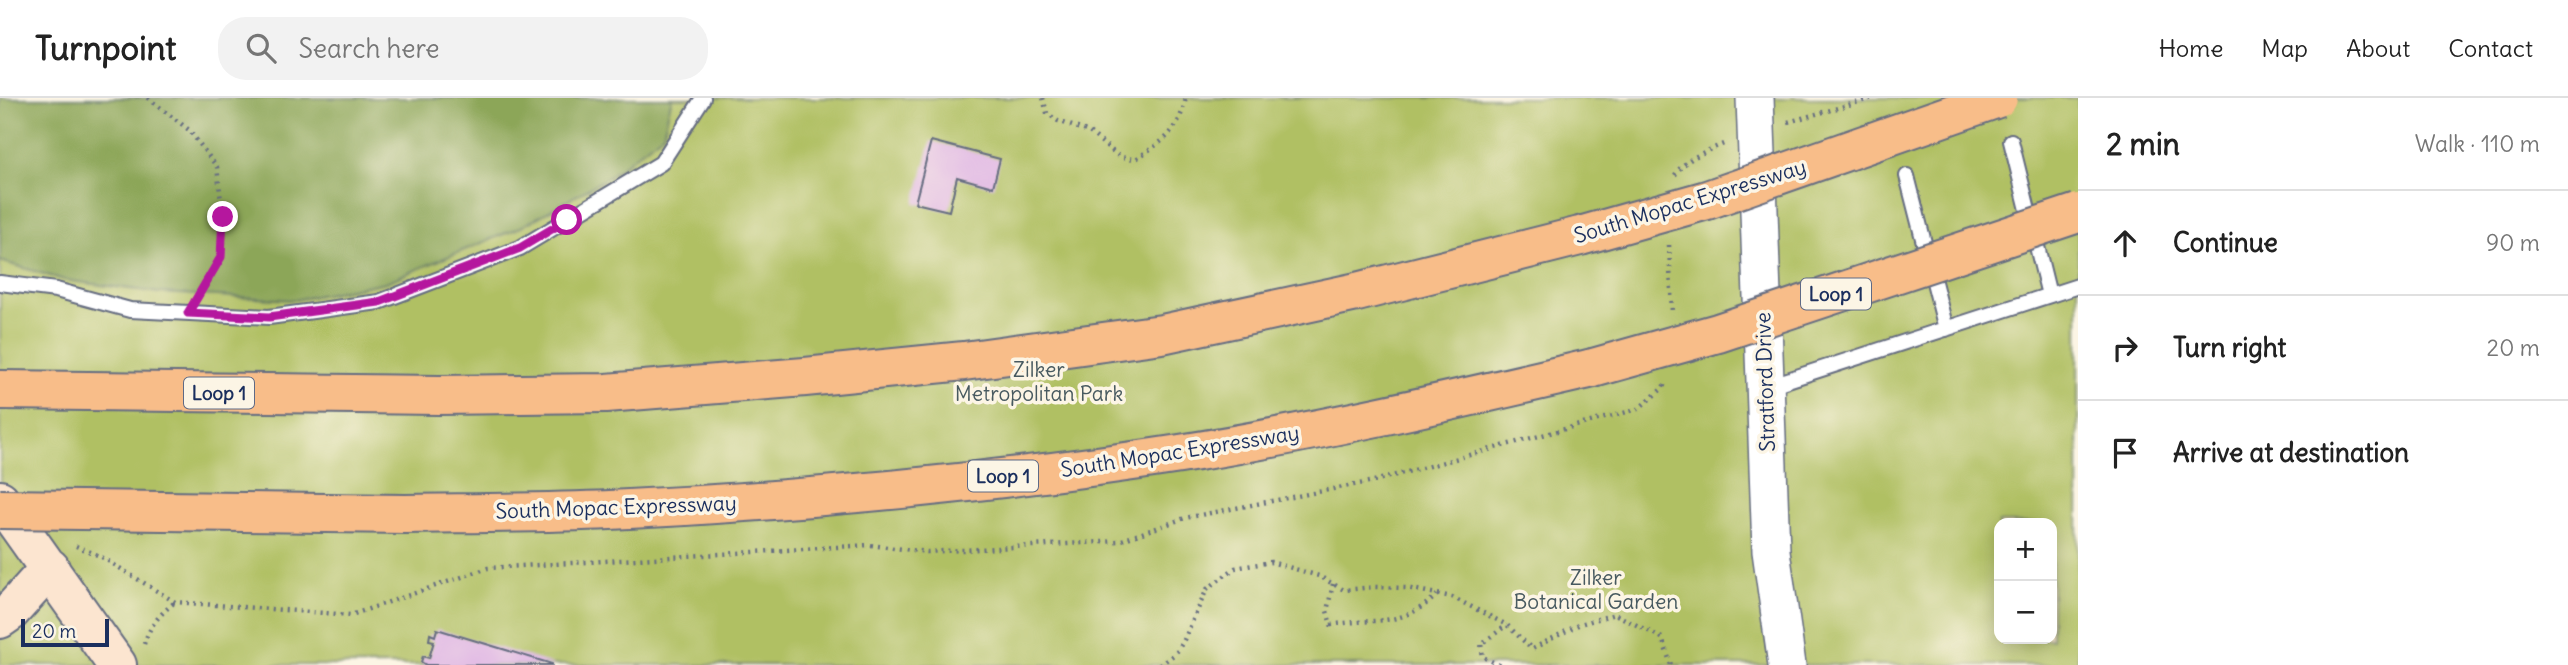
<!DOCTYPE html>
<html lang="en">
<head>
<meta charset="utf-8">
<style>
	:root { --surface:#fff; --page:#f2f2f2; --text:#222; --muted:#767676; --line:#e0e0e0 }
	body { margin:0; font-family:Delius,sans-serif; background:var(--page); color:var(--text) }
	.controls { position:absolute; right:21px; bottom:21px; display:grid; overflow:hidden; border-radius:14px; box-shadow:0 4px 18px #0003 }
	.controls button { width:63px; height:63px; display:grid; place-items:center; padding:0; border:0; border-bottom:2px solid var(--line); background:var(--surface); color:var(--text); font:35px sans-serif }
	.scale { position:absolute; left:21px; bottom:18px; width:88px; box-sizing:border-box; padding-left:7px; border:4px solid #1b2f5e; border-top:0; font-size:19px; line-height:24px; white-space:nowrap; color:#1b2f5e; -webkit-text-stroke:5px #fcf5e5; paint-order:stroke }
	.stop { position:absolute; width:21px; height:21px; margin:-16px; border:5px solid #b5179e; border-radius:50%; background:#fff }
	.stop.end { background:#b5179e; border-color:#fff; box-shadow:0 2px 7px #0008 }
	.list { margin:0; padding:0; list-style:none }
	h2 { display:flex; justify-content:space-between; align-items:center; height:91px; margin:0; padding:0 28px; font-size:30px }
	h2 small { font-size:23px; font-weight:400; color:var(--muted) }
	.list li { display:grid; grid-template-columns:46px 1fr auto; gap:21px; align-items:center; box-sizing:border-box; height:105px; padding:0 28px; border-top:2px solid var(--line) }
	.list b { display:block; font-size:26px; white-space:nowrap }
	.list em { font-size:23px; font-style:normal; color:var(--muted) }
	.icon { flex:none; width:38px; height:38px; fill:none; stroke:currentColor; stroke-width:2; stroke-linecap:round; stroke-linejoin:round }
	.map { position:relative; flex:none; width:2078px; height:567px; overflow:hidden }
	header { display:flex; align-items:center; gap:42px; box-sizing:border-box; height:98px; padding:0 35px; background:var(--surface); border-bottom:2px solid var(--line) }
	header strong { font-size:33px }
	nav { display:flex; gap:38px; margin-inline-start:auto; font-size:24px }
	.search { width:490px; height:63px; background:var(--page); display:flex; align-items:center; gap:18px; box-sizing:border-box; padding:0 24px; border-radius:28px; color:var(--muted); font-size:26px }
	main { display:flex }
	aside { flex:1; background:var(--surface) }
	.map>svg:first-child { display:block }
</style>
</head>
<body>
<header>
<strong>Turnpoint</strong>
<div class="search"><svg class="icon" aria-label="search" viewBox="0 0 24 24"><circle cx="10" cy="10" r="6"/><path d="M15 15l6 6"/></svg>Search here</div>
<nav><a>Home</a><a>Map</a><a>About</a><a>Contact</a></nav>
</header>
<main>
<div class="map">
<svg width="2078" height="567" viewBox="0 0 2078 567">
	<rect width="100%" height="100%" fill="#fcf5e5"/>
	<filter id="ink" filterUnits="userSpaceOnUse"><feTurbulence type="fractalNoise" baseFrequency=".0143" numOctaves="2"/><feDisplacementMap in="SourceGraphic" scale="14" xChannelSelector="R" yChannelSelector="G"/><feConvolveMatrix kernelMatrix="1 2 1 2 8 2 1 2 1" color-interpolation-filters="sRGB"/></filter>
	<filter id="wash" filterUnits="userSpaceOnUse"><feTurbulence type="fractalNoise" baseFrequency=".00686" numOctaves="4" result="noise"/><feDisplacementMap in="SourceGraphic" scale="28" xChannelSelector="R" yChannelSelector="G"/><feGaussianBlur stdDeviation="1.57" result="paint"/><feColorMatrix in="noise" values="0 0 0 0 0 0 0 0 0 0 0 0 0 0 0 0 0 1.4 0 .05"/><feComposite in="paint" operator="in"/></filter>
	<g filter="url(#wash)">
		<rect width="100%" height="100%" fill="#f1e1c1"/>
		<path fill="#b0c063" stroke="#667860" stroke-width="2" fill-rule="evenodd" d="M0 0H2078V567H0ZM1999 425H2052V541H1999Z"/>
		<path fill="#8ca659" stroke="#546a5c" stroke-width="2" d="M0 0H672L663 36 610 78 521 129 386 184 295 202 159 195 64 182 0 163Z"/>
		<g id="blocks">
			<path fill="#dcaee5" d="M931 43 1000 61 993 89 957 79 949 113 915 105Z
				M437 531 552 566V567H426L421 564 423 558 429 560 434 543 429 542 430 536 435 538Z"/>
		</g>
	</g>
	<g filter="url(#ink)">
		<use href="#blocks" fill-opacity="0" stroke="#666d81" stroke-width="2"/>
		<g fill="none" stroke-linecap="round" stroke-linejoin="round">
			<defs>
				<path id="service" d="M2011 43 2049 197
					M1907 78 1946 231
					M0 185 56 192 130 212 269 219 379 204 520 150 661 65 703 0
					M1766 289 2078 188"/>
				<path id="tertiary" d="M1755 0 1771 453 1787 567"/>
				<path id="secondary" d="M0 402 117 567
					M0 521 10 514 50 470"/>
				<path id="motorway" d="M0 292 439 297 606 295 805 279 964 263 1162 236 1357 194 1580 138
					M405 416C473 415 542 415 610 412 800 403 992 385 1180 356 1319 334 1455 302 1593 270"/>
			</defs>
			<use href="#service" stroke="#666d81" stroke-width="18"/>
			<use href="#tertiary" stroke="#666d81" stroke-width="40"/>
			<use href="#secondary" stroke="#666d81" stroke-width="42"/>
			<use href="#motorway" stroke="#666d81" stroke-width="42"/>
			<path stroke="#666d81" stroke-width="4.5" stroke-dasharray="2 5" stroke-linecap="butt" d="M148 0 189 32 217 69 223 119 221 159 199 196
				M1043 0 1047 15 1058 23 1089 34 1120 59 1136 61C1166 40 1177 37 1186 0
				M1788 24 1873 0
				M1675 77C1685 60 1709 52 1726 45
				M1669 147 1672 215
				M76 448 100 458 175 504 351 517 488 470 870 447 927 454 1119 443 1185 420 1374 383 1638 311 1663 290 1665 285
				M1333 486 1327 513 1331 527C1375 519 1400 531 1437 497
				M144 546C150 527 160 516 175 504
				M1160 567 1176 555 1183 544 1207 491 1235 470 1271 464 1319 478 1344 492 1374 489 1407 490 1452 499 1507 527 1532 551 1580 526 1615 516 1662 540 1671 567
				M1499 567 1483 559 1481 546 1507 527"/>
			<use href="#service" stroke="#fff" stroke-width="14"/>
			<use href="#tertiary" stroke="#fff" stroke-width="37"/>
			<use href="#secondary" stroke="#fce5d0" stroke-width="38"/>
			<use href="#motorway" stroke="#f8bd89" stroke-width="38"/>
			<defs>
				<path id="motorway-bridge" d="M1580 138 1707 102 1998 0
					M1593 270 1718 235 2078 115
					M0 411 405 416"/>
			</defs>
			<use href="#motorway-bridge" stroke="#666d81" stroke-width="42" stroke-linecap="butt"/>
			<use href="#motorway-bridge" stroke="#f8bd89" stroke-width="38"/>
		</g>
	</g>
	<g fill="none" stroke-linecap="round" stroke-linejoin="round" filter="url(#ink)">
		<path stroke="#b5179e" stroke-width="9" d="M223 119 221 159 188 215 269 219 379 204 520 150 567 122"/>
	</g>
	<g text-anchor="middle" dominant-baseline="central" stroke-width="7" stroke-linejoin="round" paint-order="stroke">
		<g fill="#fcf5e5" stroke="#5e6a86" stroke-width="2">
			<rect x="1801" y="180.5" width="70" height="31" rx="5"/>
			<rect x="184" y="279.5" width="70" height="31" rx="5"/>
			<rect x="968" y="362.5" width="70" height="31" rx="5"/>
		</g>
		<g font-size="19" font-weight="bold" fill="#1b2f5e">
			<text x="1836" y="196">Loop 1</text>
			<text x="219" y="295">Loop 1</text>
			<text x="1003" y="378">Loop 1</text>
		</g>
		<g font-size="21" fill="#1b2f5e" stroke="#fcf5e5">
			<text transform="translate(1690 103) rotate(-17)">South Mopac Expressway</text>
			<text transform="translate(1765 284) rotate(-92)">Stratford Drive</text>
			<text transform="translate(1180 353) rotate(-9)">South Mopac Expressway</text>
			<text transform="translate(616 409) rotate(-2)">South Mopac Expressway</text>
		</g>
		<g font-size="21" fill="#485a60" stroke="#fcf5e5">
			<text x="1039" y="271">Zilker<tspan x="1039" dy="24">Metropolitan Park</tspan></text>
			<text x="1596" y="479">Zilker<tspan x="1596" dy="24">Botanical Garden</tspan></text>
		</g>
	</g>
</svg>
<div class="controls">
<button>+</button>
<button>−</button>
</div>
<div class="scale">20 m</div>
<div class="stop" style="left:567px;top:122px"></div>
<div class="stop end" style="left:223px;top:119px"></div>
</div>
<aside>
<h2>2 min<small>Walk · 110 m</small></h2>
<ul class="list">
<li><svg class="icon" aria-label="ahead" viewBox="0 0 24 24"><path d="M12 20V5M6 11l6-6 6 6"/></svg><div><b>Continue</b></div><em>90 m</em></li>
<li><svg class="icon" aria-label="right" viewBox="0 0 24 24"><path d="M7 20v-9h11M14 6l5 5-5 5"/></svg><div><b>Turn right</b></div><em>20 m</em></li>
<li><svg class="icon" aria-label="arrive" viewBox="0 0 24 24"><path d="M6 21V4h12l-3 4 3 4H6"/></svg><div><b>Arrive at destination</b></div></li>
</ul>
</aside>
</main>
</body>
</html>
